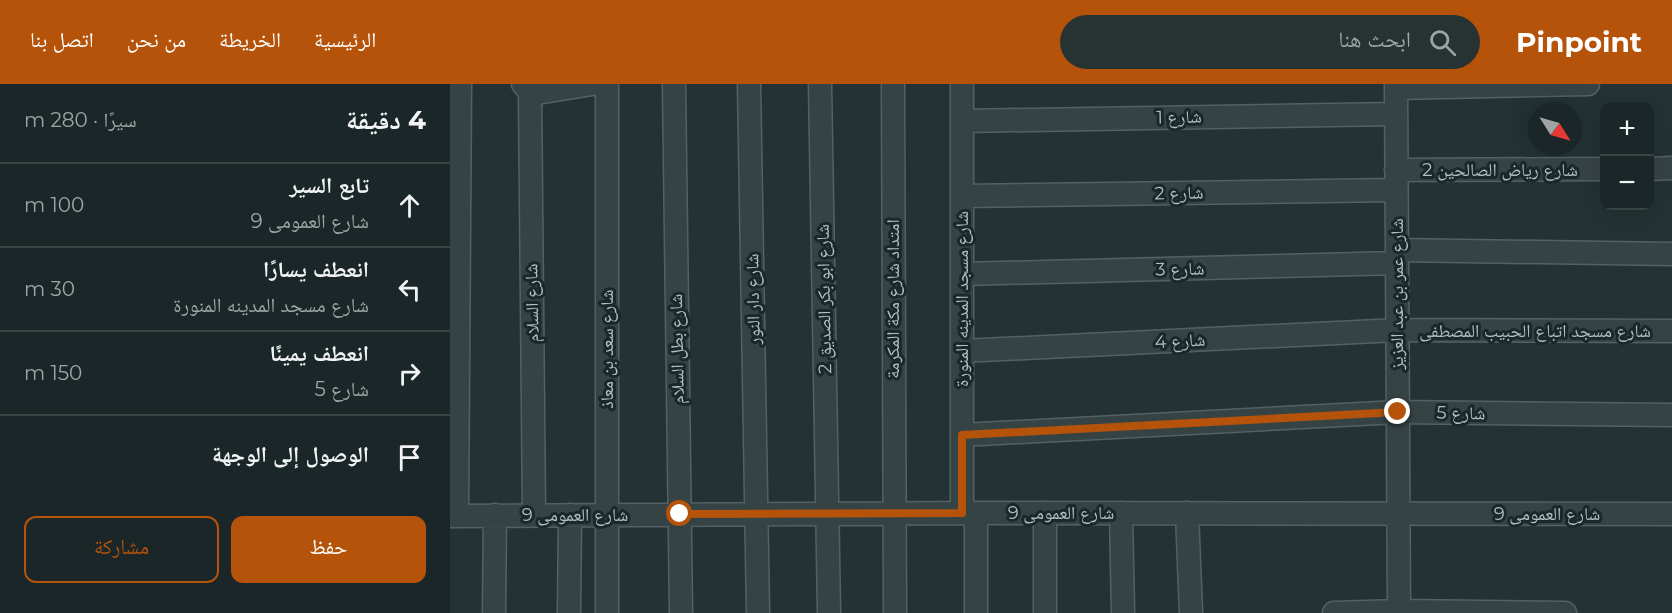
<!DOCTYPE html>
<html lang="ar">
<head>
<meta charset="utf-8">
<style>
	:root { --surface:#1a2627; --page:#273233; --text:#f1f3f6; --muted:#9fa5a7; --line:#384344; --accent:#b45309 }
	body { margin:0; font-family:Montserrat,"Noto Naskh Arabic",sans-serif; background:var(--page); color:var(--text); direction:rtl }
	.controls { position:absolute; right:18px; top:18px; display:grid; overflow:hidden; border-radius:12px; box-shadow:0 6px 24px #0002 }
	.controls button { width:54px; height:54px; display:grid; place-items:center; padding:0; border:0; border-bottom:2px solid var(--line); background:var(--surface); color:var(--text); font:30px sans-serif }
	.compass { position:absolute; left:1078px; top:18px; width:54px; height:54px; border-radius:50%; background:var(--surface); box-shadow:0 6px 24px #0002; rotate:127deg }
	.stop { position:absolute; width:18px; height:18px; margin:-14px; border:4px solid #b45309; border-radius:50%; background:#fff }
	.stop.end { background:#b45309; border-color:#fff; box-shadow:0 2px 6px #0008 }
	.list { margin:0; padding:0; list-style:none }
	h2 { display:flex; justify-content:space-between; align-items:center; height:78px; margin:0; padding:0 24px; font-size:26px }
	h2 small { font-size:20px; font-weight:400; color:var(--muted) }
	.list li { display:grid; grid-template-columns:39px 1fr auto; gap:18px; align-items:center; box-sizing:border-box; height:84px; padding:0 24px; border-top:2px solid var(--line) }
	.list b { display:block; font-size:22px; white-space:nowrap }
	.list p { margin:0; font-size:20px; white-space:nowrap; color:var(--muted) }
	.list em { font-size:20px; font-style:normal; color:var(--muted) }
	.actions { display:flex; gap:12px; padding:18px 24px }
	.actions a { flex:1; padding:14px 0; border:2px solid var(--accent); border-radius:12px; text-align:center; font-size:21px; color:var(--accent) }
	.actions .main { background:var(--accent); color:#fff }
	.icon { flex:none; width:33px; height:33px; fill:none; stroke:currentColor; stroke-width:2; stroke-linecap:round; stroke-linejoin:round }
	.map { position:relative; flex:none; width:1222px; height:529px; overflow:hidden; direction:ltr }
	header { display:flex; align-items:center; gap:36px; box-sizing:border-box; height:84px; padding:0 30px; background:var(--accent); color:#fff }
	header strong { font-size:28px }
	nav { display:flex; gap:33px; margin-inline-start:auto; font-size:21px }
	.search { width:420px; height:54px; background:var(--page); display:flex; align-items:center; gap:15px; box-sizing:border-box; padding:0 21px; border-radius:33px; color:var(--muted); font-size:22px }
	main { display:flex }
	aside { flex:1; background:var(--surface) }
	.map>svg:first-child { display:block }
</style>
</head>
<body>
<header>
<strong>Pinpoint</strong>
<div class="search"><svg class="icon" aria-label="search" viewBox="0 0 24 24"><circle cx="10" cy="10" r="6"/><path d="M15 15l6 6"/></svg>ابحث هنا</div>
<nav><a>الرئيسية</a><a>الخريطة</a><a>من نحن</a><a>اتصل بنا</a></nav>
</header>
<main>
<div class="map">
<svg width="1222" height="529" viewBox="0 0 1222 529">
	<rect width="100%" height="100%" fill="#233234"/>
	<g fill="none" stroke-linecap="round" stroke-linejoin="round">
		<defs>
			<path id="street" d="M73 0 80 8 87 9 142 0
				M157 0V529
				M224 0 231 529
				M299 0 308 529
				M370 0 379 529
				M443 0 445 529
				M512 0V429
				M946 0 949 529
				M946 4 1138 0
				M80 8 84 431
				M512 37 946 30
				M1200 85 1222 84
				M946 86 1154 85
				M512 112 946 106
				M947 166 1222 170
				M512 190 947 179
				M512 267 948 246 1222 247
				M512 351 948 328 1222 331
				M595 429V529
				M671 429 673 529
				M737 429 741 529
				M0 432 526 429 1222 430
				M7 432 10 0
				M44 529 45 431
				M119 529 120 431
				M526 529V429
				M884 529 949 527 1115 529"/>
		</defs>
		<use href="#street" stroke="#536163" stroke-width="25"/>
		<use href="#street" stroke="#364345" stroke-width="22"/>
	</g>
	<g fill="none" stroke-linecap="round" stroke-linejoin="round">
		<path stroke="#b45309" stroke-width="8" d="M230 430 512 429V351L948 328"/>
	</g>
	<g text-anchor="middle" dominant-baseline="central" stroke-width="6" stroke-linejoin="round" paint-order="stroke">
		<g font-size="18" fill="#b0bfc2" stroke="#1b282a">
			<text transform="translate(729 33) rotate(-1)">شارع 1</text>
			<text x="1050" y="86">شارع رياض الصالحين 2</text>
			<text transform="translate(729 109) rotate(-1)">شارع 2</text>
			<text transform="translate(730 185) rotate(-1)">شارع 3</text>
			<text transform="translate(947 210) rotate(-90)">شارع عمر بن عبد العزيز</text>
			<text transform="translate(303 215) rotate(-91)">شارع دار النور</text>
			<text transform="translate(374 215) rotate(-91)">شارع ابو بكر الصديق 2</text>
			<text transform="translate(443 215) rotate(-90)">امتداد شارع مكة المكرمة</text>
			<text transform="translate(512 215) rotate(-90)">شارع مسجد المدينه المنورة</text>
			<text transform="translate(82 219) rotate(-91)">شارع السلام</text>
			<text x="1085" y="247">شارع مسجد اتباع الحبيب المصطفى</text>
			<text transform="translate(730 257) rotate(-3)">شارع 4</text>
			<text transform="translate(157 265) rotate(-90)">شارع سعد بن معاذ</text>
			<text transform="translate(227 265) rotate(-91)">شارع بطل السلام</text>
			<text transform="translate(1011 329) rotate(1)">شارع 5</text>
			<text x="611" y="429">شارع العمومى 9</text>
			<text x="1097" y="430">شارع العمومى 9</text>
			<text x="125" y="431">شارع العمومى 9</text>
		</g>
	</g>
</svg>
<div class="controls">
<button>+</button>
<button>−</button>
</div>
<svg class="compass" viewBox="-18 -18 36 36"><path d="M0-13l5 13h-10z" fill="#e53935"/><path d="M0 13l5-13h-10z" fill="#9fa5a7"/></svg>
<div class="stop" style="left:230px;top:430px"></div>
<div class="stop end" style="left:948px;top:328px"></div>
</div>
<aside>
<h2>4 دقيقة<small>سيرًا · 280 m</small></h2>
<ul class="list">
<li><svg class="icon" aria-label="ahead" viewBox="0 0 24 24"><path d="M12 20V5M6 11l6-6 6 6"/></svg><div><b>تابع السير</b><p>شارع العمومى 9</p></div><em>100 m</em></li>
<li><svg class="icon" aria-label="left" viewBox="0 0 24 24"><path d="M17 20v-9H6M10 6l-5 5 5 5"/></svg><div><b>انعطف يسارًا</b><p>شارع مسجد المدينه المنورة</p></div><em>30 m</em></li>
<li><svg class="icon" aria-label="right" viewBox="0 0 24 24"><path d="M7 20v-9h11M14 6l5 5-5 5"/></svg><div><b>انعطف يمينًا</b><p>شارع 5</p></div><em>150 m</em></li>
<li><svg class="icon" aria-label="arrive" viewBox="0 0 24 24"><path d="M6 21V4h12l-3 4 3 4H6"/></svg><div><b>الوصول إلى الوجهة</b></div></li>
</ul>
<div class="actions"><a class="main">حفظ</a><a>مشاركة</a></div>
</aside>
</main>
</body>
</html>
